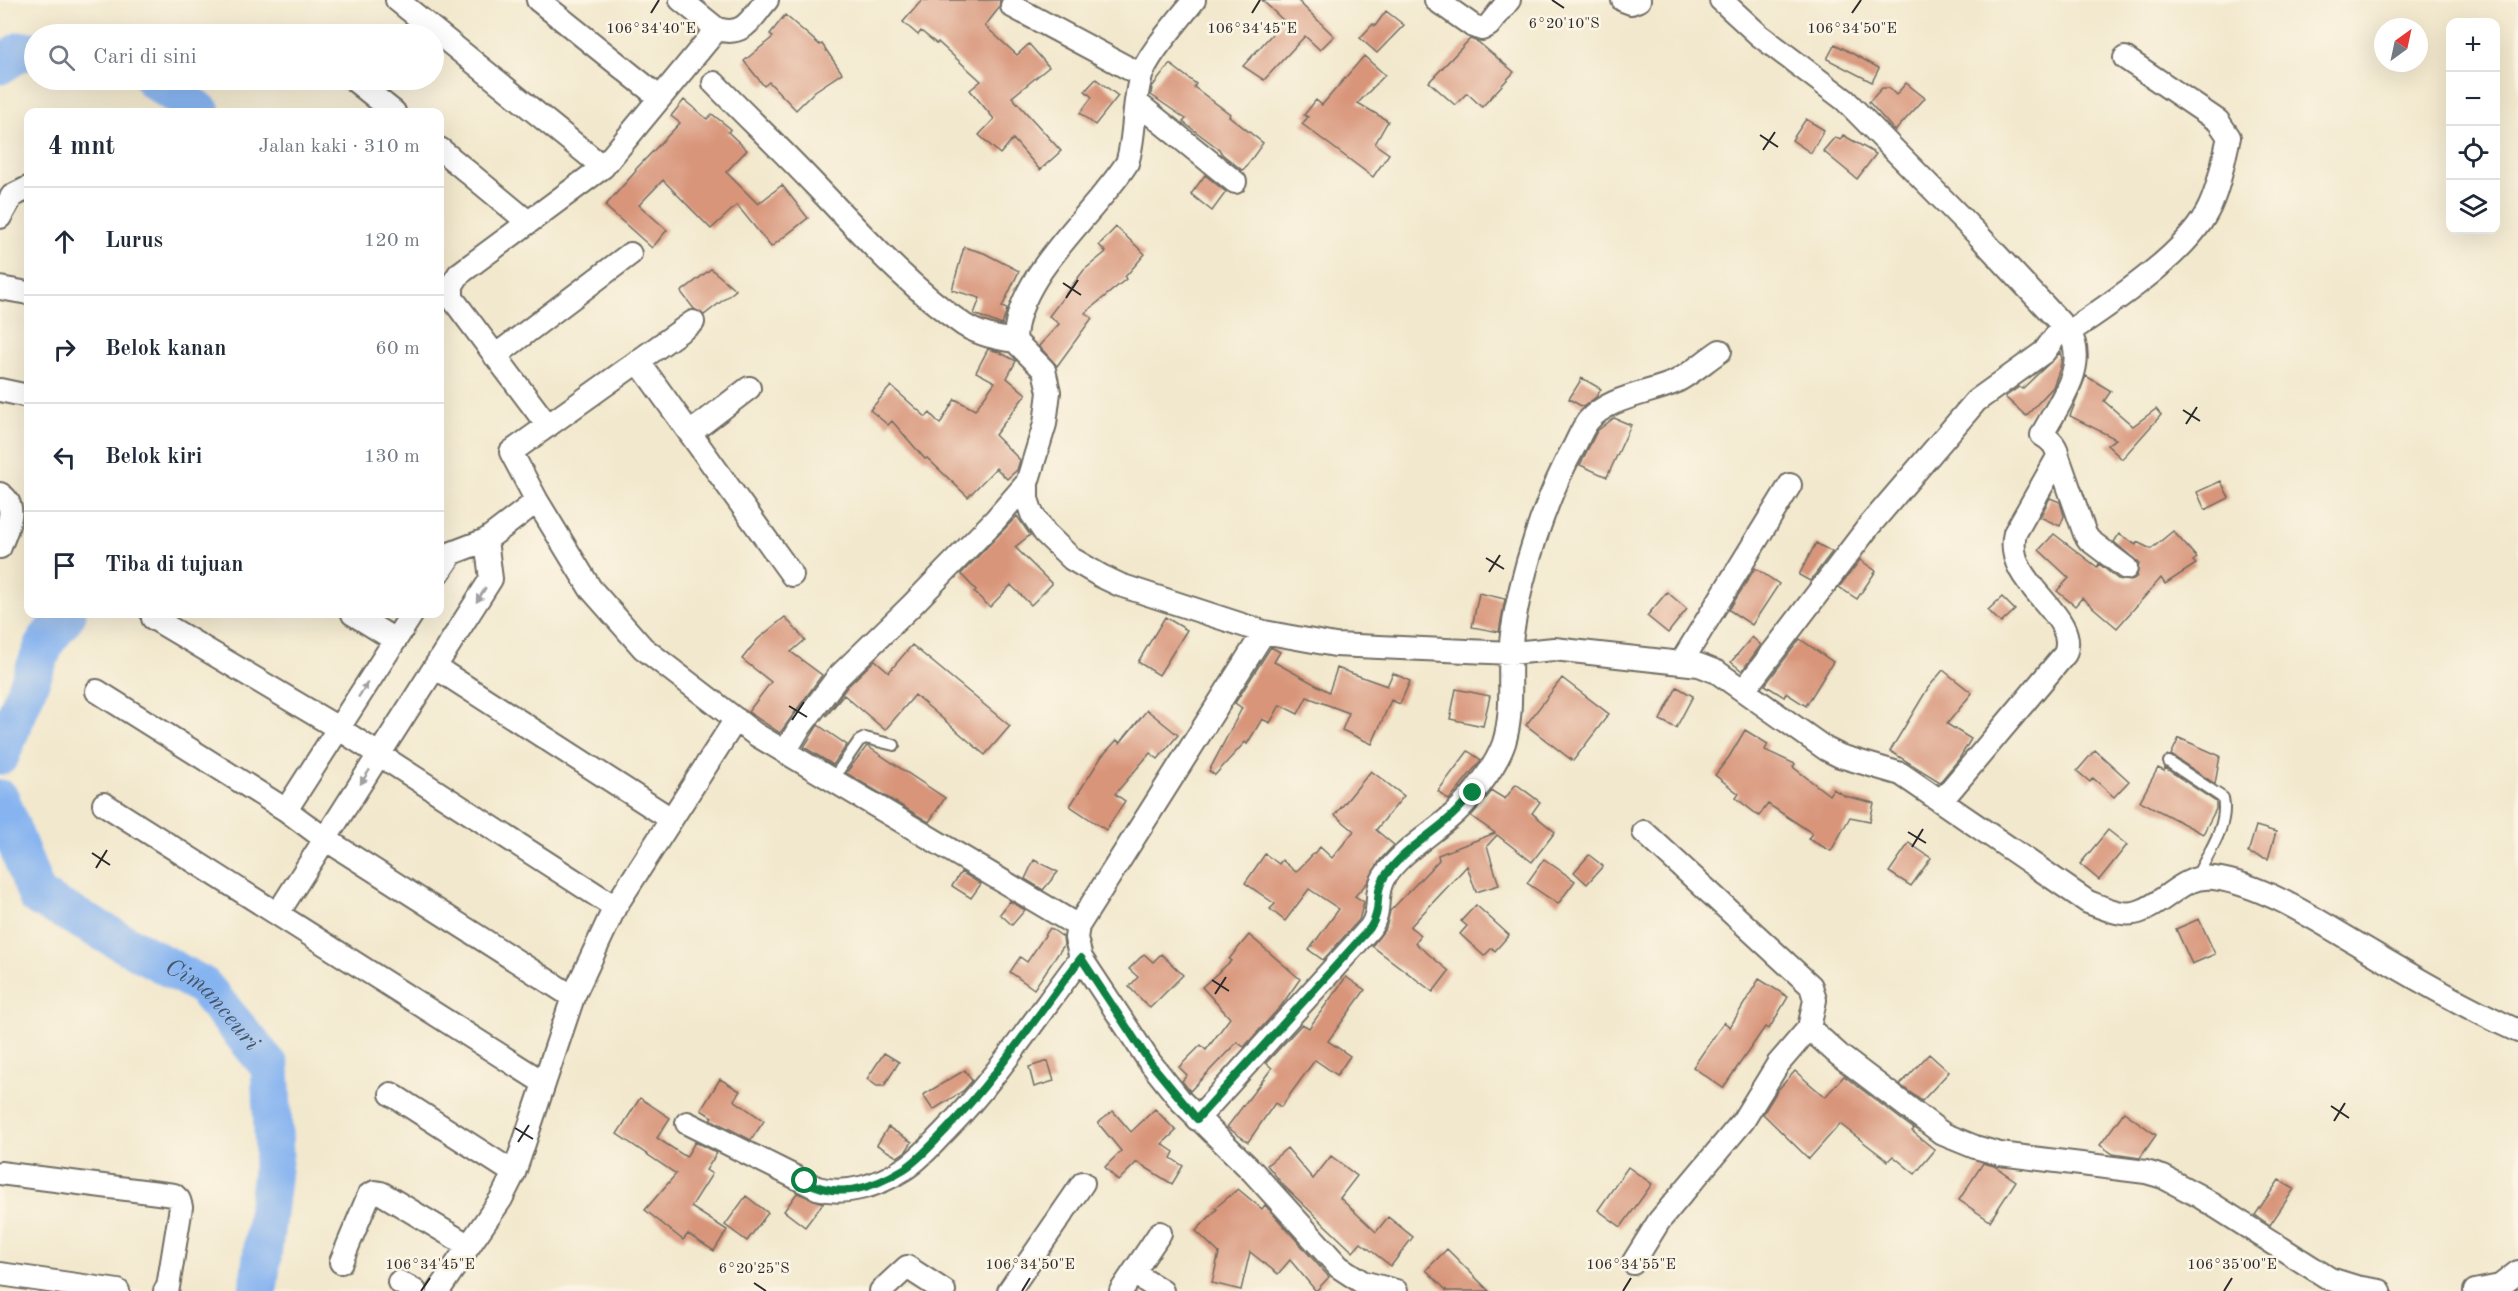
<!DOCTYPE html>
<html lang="id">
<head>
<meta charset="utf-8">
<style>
	:root { --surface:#fff; --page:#f6f6f7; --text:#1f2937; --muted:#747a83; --line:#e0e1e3 }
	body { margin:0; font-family:"Old Standard TT",serif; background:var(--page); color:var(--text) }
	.controls { position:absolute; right:18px; top:18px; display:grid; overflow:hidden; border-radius:12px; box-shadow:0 6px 24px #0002 }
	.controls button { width:54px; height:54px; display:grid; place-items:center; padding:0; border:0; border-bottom:2px solid var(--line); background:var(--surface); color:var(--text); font:30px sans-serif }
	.compass { position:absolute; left:2374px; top:18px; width:54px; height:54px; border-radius:50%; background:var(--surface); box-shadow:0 6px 24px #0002; rotate:33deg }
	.stop { position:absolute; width:18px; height:18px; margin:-14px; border:4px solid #0b8043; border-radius:50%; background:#fff }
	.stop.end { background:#0b8043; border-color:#fff; box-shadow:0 2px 6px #0008 }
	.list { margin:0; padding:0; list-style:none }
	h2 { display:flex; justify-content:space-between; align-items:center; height:78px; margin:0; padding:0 24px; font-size:26px }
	h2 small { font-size:20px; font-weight:400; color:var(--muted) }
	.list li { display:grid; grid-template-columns:39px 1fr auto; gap:18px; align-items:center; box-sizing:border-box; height:108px; padding:0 24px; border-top:2px solid var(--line) }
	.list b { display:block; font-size:22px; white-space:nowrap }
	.list em { font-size:20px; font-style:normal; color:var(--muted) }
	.icon { flex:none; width:33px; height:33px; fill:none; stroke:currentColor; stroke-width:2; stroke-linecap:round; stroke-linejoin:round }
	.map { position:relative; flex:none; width:2518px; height:1291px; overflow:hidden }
	.search { position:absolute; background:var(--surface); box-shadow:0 6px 24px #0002; left:24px; top:24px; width:420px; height:66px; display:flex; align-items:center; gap:15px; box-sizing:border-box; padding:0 21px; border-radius:33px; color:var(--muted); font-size:22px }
	.panel { position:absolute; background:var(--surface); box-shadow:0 6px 24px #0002; left:24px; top:108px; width:420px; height:510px; border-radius:12px }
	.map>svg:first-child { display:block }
</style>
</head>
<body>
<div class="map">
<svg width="2518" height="1291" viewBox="0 0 2518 1291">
	<rect width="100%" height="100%" fill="#fcf5e5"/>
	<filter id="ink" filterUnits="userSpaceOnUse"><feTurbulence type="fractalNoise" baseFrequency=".0167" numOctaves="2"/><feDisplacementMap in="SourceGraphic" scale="12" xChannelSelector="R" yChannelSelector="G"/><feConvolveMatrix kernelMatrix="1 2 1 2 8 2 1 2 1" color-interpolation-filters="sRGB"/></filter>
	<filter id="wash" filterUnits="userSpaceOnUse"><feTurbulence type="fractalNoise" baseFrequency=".008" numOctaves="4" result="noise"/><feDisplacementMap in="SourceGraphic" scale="24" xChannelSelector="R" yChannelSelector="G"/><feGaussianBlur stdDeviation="1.35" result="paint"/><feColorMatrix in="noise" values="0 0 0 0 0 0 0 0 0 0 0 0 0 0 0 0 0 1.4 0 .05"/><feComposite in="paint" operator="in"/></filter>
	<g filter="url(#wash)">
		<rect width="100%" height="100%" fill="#f2e8cd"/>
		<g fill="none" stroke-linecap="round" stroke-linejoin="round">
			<g stroke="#86b4f0" stroke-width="39">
				<path d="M0 65 21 51H34"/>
				<path d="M154 80 201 112"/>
				<path d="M0 756 46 641 67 614"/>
				<path id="s1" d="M0 799 37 896 203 986 270 1067 274 1153 258 1291"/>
			</g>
		</g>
		<g id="blocks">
			<path fill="#d8957a" d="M922 0H1000L999 8 985 26 1017 55 1029 44 1049 67 1012 97 1061 151 1040 170 1013 139 1000 154 979 135 994 119 970 90 981 81 938 42 937 44 921 31 918 35 903 22Z
				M1262 0H1297L1334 36 1320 50 1305 36 1264 80 1243 66 1284 21Z
				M1386 11 1404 25 1377 53 1360 38 1373 24 1375 26Z
				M785 15 820 45 822 44 842 73 815 91 796 110 769 82 764 86 744 61 773 37 770 34Z
				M1470 39 1478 42 1514 72 1482 107 1467 93 1455 105 1429 82Z
				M1835 44 1879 68 1872 82 1827 59Z
				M1364 56 1385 75 1358 103 1388 121 1375 144 1389 154 1373 177 1302 124 1308 117 1304 115 1316 100 1322 105Z
				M1170 64 1196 84 1194 87 1230 114 1229 116 1263 143 1245 168 1242 170 1222 154 1219 149 1183 122 1186 119 1151 95 1152 87Z
				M1096 79 1118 96 1095 125 1080 113 1092 97 1085 91Z
				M1906 83 1925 98 1895 131 1869 102 1882 88H1889L1896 95Z
				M684 100 707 119 712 114 731 129 728 132 747 150 726 172 758 204 782 185 808 218 771 247 737 205 711 229 663 180 639 205 667 230 652 248 605 206 636 171 635 170 680 123 671 116Z
				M1806 119 1824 130 1811 153 1792 140Z
				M1843 135 1876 154 1857 179 1823 151 1835 137 1840 140Z
				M1205 175 1226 192 1212 211 1191 194Z
				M1116 227 1145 254 1125 277 1126 279 1085 313 1092 318 1057 366 1039 346 1059 324 1049 316 1084 270 1106 252 1099 245Z
				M964 247 984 253 1019 271 1002 307 1007 309 1002 325 974 314 980 298 952 290Z
				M711 269 736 290 704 315 694 309 681 292Z
				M988 349 999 352 1016 361 1007 378 1026 394 995 435 1020 460 1017 470 1007 479 996 468 968 497 927 458 925 459 892 421 888 425 870 410 891 386 926 417 930 413 940 424 955 399 975 410 995 382 976 372Z
				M2060 353 2062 358 2060 368 2053 387 2026 416 2005 397 2019 387 2022 389Z
				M2086 376 2111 391 2104 401 2133 426 2156 409 2161 415 2122 459 2107 445 2116 439 2070 416Z
				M1582 378 1601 389 1596 397 1583 407 1569 399Z
				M1614 418 1631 425 1607 477 1580 465 1597 431Z
				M2221 481 2229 498 2205 510 2197 492Z
				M2050 498 2060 502 2064 516 2060 526 2040 517Z
				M1017 516 1030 535 1015 547 1052 584 1031 605 1011 585 990 607 974 592 976 590 961 574Z
				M2173 531 2197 558 2193 561 2196 564 2165 584 2161 578 2117 628 2082 598 2075 606 2057 591 2069 578 2039 550 2054 534 2097 567 2099 564 2118 579 2131 581 2137 576 2139 563 2114 542 2119 534 2136 545 2137 542 2151 549Z
				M1816 543 1832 552 1810 581 1799 575Z
				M1860 560 1876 571 1857 599 1839 587Z
				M1755 568 1779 584 1752 625 1729 610Z
				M1667 592 1687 609 1668 633 1647 616Z
				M1479 593 1505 599 1499 632 1472 627Z
				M2002 597 2015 610 2001 623 1988 610Z
				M785 617 805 640 791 652 822 675 780 733 748 712 771 682 742 659 758 639Z
				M1165 617 1187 630 1159 675 1138 662Z
				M1752 637 1761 645 1742 671 1731 662Z
				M1800 639 1833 662 1806 706 1786 693 1784 697 1765 685Z
				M912 645 1010 726 985 755 915 695 885 730 844 695 826 716 847 687 875 660 889 672Z
				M1271 647 1280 652 1274 662 1329 692 1337 668 1387 686 1393 673 1410 681 1400 704 1391 700 1372 744 1342 730 1349 713 1307 697 1298 714 1280 705 1270 723 1262 719 1247 744 1245 742 1215 775 1209 771 1242 708 1235 703Z
				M1943 670 1972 693 1947 724 1971 739 1959 759 1940 782 1890 751 1928 688Z
				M1562 678 1609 714 1573 761 1526 725Z
				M1677 687 1693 696 1676 728 1660 720Z
				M1456 689 1490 696 1483 726 1450 719Z
				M1147 710 1178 735 1158 759 1150 753 1115 794 1125 801 1106 830 1070 806 1102 756 1117 740 1120 743Z
				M818 725 847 745 833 765 804 747Z
				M1745 730 1768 744 1765 750 1795 764 1793 767 1829 795 1833 789 1845 796 1874 803 1870 821 1850 817 1831 851 1808 839 1812 833 1768 804 1759 816 1736 798 1739 794 1715 775 1729 757Z
				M2179 738 2220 756 2215 784 2171 755Z
				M867 746 945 798 929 822 846 773Z
				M2095 750 2129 781 2114 797 2093 778 2090 782 2077 771Z
				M1468 751 1481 760 1449 800 1438 791Z
				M2158 768 2164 771 2165 768 2216 802V809L2203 834 2140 801Z
				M1371 771 1404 796 1376 830 1394 845 1380 860 1367 883 1355 896 1364 902 1359 920 1323 960 1309 950 1339 909 1309 889 1285 921 1270 909 1275 904 1245 883 1265 854 1279 864 1282 860 1296 872 1320 847 1332 858 1354 831 1335 815Z
				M1516 784 1540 802 1532 813 1555 832 1532 862 1497 835 1487 846 1499 885 1476 892 1467 866 1410 927 1421 935 1415 943 1449 971 1433 992 1372 946 1386 928 1390 911 1439 860 1438 855 1495 833 1471 816 1492 791 1505 799Z
				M2256 826 2276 832 2268 859 2248 853Z
				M2108 830 2127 845 2099 880 2080 864Z
				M1909 843 1931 858 1911 886 1889 872Z
				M1589 855 1603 866 1587 884 1574 872Z
				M1544 859 1575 881 1558 904 1527 883Z
				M1034 860 1058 872 1043 890 1025 879Z
				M961 872 981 884 971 898 952 886Z
				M1010 901 1025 910 1012 925 1000 914Z
				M1476 905 1509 935 1495 951 1492 948 1484 956 1460 934 1467 926 1461 921Z
				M2199 919 2215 954 2192 964 2176 929Z
				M1050 928 1063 937 1064 945 1034 989 1010 972 1020 957 1027 962Z
				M1249 935 1300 979 1281 1006 1244 1047 1237 1042 1190 1091 1182 1081 1187 1075 1179 1067 1201 1045 1206 1050 1230 1018 1202 987 1231 961 1229 959Z
				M1144 954 1153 962 1161 954 1183 975 1150 1008 1129 987 1138 977 1129 969Z
				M1346 977 1365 990 1328 1041 1350 1056 1337 1075 1315 1060 1281 1107 1275 1103 1248 1142 1227 1127 1272 1068 1266 1063 1302 1024 1309 1028Z
				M1759 979 1788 997 1769 1029 1765 1027 1723 1088 1693 1067 1724 1022 1730 1027Z
				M884 1053 899 1062 884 1086H877L867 1079Z
				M1929 1054 1949 1072 1922 1101 1900 1085Z
				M1048 1061 1054 1081 1034 1087 1029 1067Z
				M965 1070 972 1081 963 1091 933 1110 923 1095Z
				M1795 1071 1825 1097 1844 1076 1914 1129 1912 1131 1935 1150 1915 1174 1893 1156 1888 1161 1840 1124 1809 1159 1763 1114 1777 1091Z
				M720 1079 740 1091 734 1100 764 1121 751 1140 710 1119 712 1117 701 1110Z
				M640 1098 670 1118 657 1138 686 1157 695 1142 717 1153 706 1170 712 1174 691 1207 727 1230 714 1251 688 1234 683 1240 645 1210 676 1174 617 1134Z
				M1155 1109 1176 1131 1162 1144 1174 1152 1171 1158 1183 1166 1172 1184 1137 1162 1118 1181 1105 1167 1121 1151 1098 1123 1113 1111 1131 1132Z
				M2124 1112 2156 1135 2140 1158 2113 1154 2100 1145Z
				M888 1127 912 1142 906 1151 897 1157 877 1145Z
				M1287 1148 1313 1179 1331 1156 1357 1176 1340 1198 1376 1232 1388 1217 1413 1237 1391 1266 1361 1243 1353 1252 1284 1186 1267 1165Z
				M1983 1163 1994 1166 2016 1181 1990 1221 1959 1200Z
				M1628 1167 1652 1184 1621 1227 1598 1210Z
				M2279 1180 2294 1189 2270 1225 2255 1215Z
				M1238 1189 1262 1209 1265 1205 1329 1277 1316 1291 1290 1260 1278 1274 1250 1252 1241 1290 1212 1283 1219 1253 1196 1231 1217 1209 1215 1208Z
				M797 1193 823 1203 805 1227 784 1211Z
				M746 1196 768 1213 747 1241 725 1225Z
				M1447 1249 1489 1291H1447L1426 1270Z"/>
		</g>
	</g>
	<g filter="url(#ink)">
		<use href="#blocks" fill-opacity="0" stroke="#716d64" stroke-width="1.5"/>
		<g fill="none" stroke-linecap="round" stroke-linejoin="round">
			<defs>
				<path id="service" d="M2169 762 2223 798C2229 826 2208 853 2196 878
					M832 780 859 741 865 738 894 745"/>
				<path id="minor" d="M397 0 603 167
					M538 0 660 98
					M681 0 717 29
					M1194 0C1180 19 1147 55 1141 76 1132 105 1136 135 1127 163 1094 215 1015 276 1015 341L1044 370 1049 392 1045 424 1027 483V499L1032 514 1045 533 1072 559 1101 576 1120 585 1264 632 1335 645 1511 653 1554 649 1699 665 1717 672 1826 749 1840 756 1901 774 2088 902C2104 908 2124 918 2141 911 2167 902 2183 874 2214 878 2266 885 2321 923 2366 949 2415 978 2465 1007 2518 1031
					M1436 0 1473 26 1482 29 1489 25 1509 0
					M1623 0 1631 3 1639 0
					M1721 0 1759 35 1845 100 1980 237 2069 332C2090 366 2057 405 2042 435 2051 440 2057 446 2058 457L2015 533C2002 585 2081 613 2065 654L1942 800
					M1012 6 1141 75
					M354 80 394 112
					M714 83C747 117 781 149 814 184 861 233 907 286 964 325 980 335 997 338 1015 341
					M1136 102 1235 182
					M440 149 528 222
					M0 217 12 196 28 188
					M0 288 28 293
					M693 322 511 452 537 501 590 588 643 648 755 734 1078 926 1076 938 1081 958 1149 1061 1181 1101 1253 1172 1339 1267 1362 1282 1396 1291
					M2069 332C2110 304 2184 256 2207 212 2219 190 2223 161 2229 137L2218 121 2125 58
					M495 356 630 254
					M638 361 792 575
					M0 390 28 396
					M548 426 452 298V285L459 274 603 167 717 29C745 37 750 19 767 0
					M690 433 749 388
					M2058 457 2085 534 2089 540 2126 568
					M0 494C20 507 6 529 0 547
					M440 571 452 553 486 540 537 501
					M353 614 395 640
					M153 618 338 728 615 907
					M1682 661 1790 485
					M435 667 671 819
					M1744 690 1869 526 1976 401 2044 352 2063 326
					M97 691 286 810 325 839 573 997
					M785 752 798 730 837 678 910 607 995 520 1027 483
					M104 804 544 1083
					M286 810 412 614
					M1644 832 1811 986 1815 1000 1809 1028 1839 1055 1943 1134 1975 1147 2000 1154 2146 1172 2163 1177 2199 1196 2330 1279 2356 1287 2380 1291
					M278 913 491 579 486 540
					M1078 926 1264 632
					M391 1094 514 1173
					M1197 1119 1370 928C1383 909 1373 895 1384 877 1400 853 1426 838 1448 819 1468 803 1496 767 1504 743 1515 707 1507 670 1512 634 1521 573 1545 499 1575 445 1579 437 1583 427 1588 421 1608 397 1648 394 1675 382 1691 374 1705 361 1720 351
					M687 1123 817 1188C847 1196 879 1185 904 1169 920 1159 932 1144 945 1131 996 1079 1037 1016 1081 958
					M0 1173 174 1195 179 1200 181 1207 168 1287 165 1291
					M341 1262 369 1195 375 1192 381 1193 469 1246
					M1633 1263 1659 1221 1743 1121 1778 1064 1809 1028
					M1133 1273 1162 1291
					M0 1274 118 1291
					M399 1282 415 1291
					M438 1291 501 1199 514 1173 573 997 615 907 736 719
					M881 1291 907 1267 944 1291
					M1009 1291 1083 1183
					M1121 1291 1160 1233
					M2475 1291 2500 1286 2518 1272"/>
			</defs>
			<use href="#service" stroke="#716d64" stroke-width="14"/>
			<use href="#minor" stroke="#716d64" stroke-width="26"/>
			<use href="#service" stroke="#fff" stroke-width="10"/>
			<use href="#minor" stroke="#fff" stroke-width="22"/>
		</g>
		<defs><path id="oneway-solid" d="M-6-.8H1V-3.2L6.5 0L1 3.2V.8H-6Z" transform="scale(1.5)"/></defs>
		<g fill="#a0a0a0">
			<use href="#oneway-solid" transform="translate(481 595) rotate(123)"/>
			<use href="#oneway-solid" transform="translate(363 690) rotate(-57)"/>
			<use href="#oneway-solid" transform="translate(365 777) rotate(123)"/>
		</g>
	</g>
	<g fill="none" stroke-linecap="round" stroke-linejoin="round" filter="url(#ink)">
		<path stroke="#0b8043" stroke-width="8" d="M805 1181C839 1200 873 1188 904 1169 920 1159 932 1144 945 1131 995 1079 1037 1016 1081 958L1149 1061 1197 1119 1370 928C1383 909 1373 893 1385 876 1401 853 1426 838 1447 820 1457 812 1465 802 1473 793"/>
	</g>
	<path fill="none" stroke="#2b2b2b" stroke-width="2" d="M1552 0 1564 8M651 13 659 0M1252 13 1260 0M1852 13 1861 0M1760 135 1778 147M1763 150 1775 132M1063 283 1081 295M1066 298 1078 280M2183 410 2200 421M2186 424 2197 407M1486 558 1504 569M1489 572 1500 555M789 706 807 717M792 720 804 702M1908 832 1926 843M1912 847 1923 829M92 853 110 865M96 868 107 850M1212 980 1229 991M1215 994 1226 977M2331 1106 2349 1118M2334 1121 2345 1103M515 1128 533 1139M518 1142 529 1125M754 1283 766 1291M421 1291 430 1278M1022 1291 1030 1278M1623 1291 1631 1278M2224 1291 2232 1278"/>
	<g text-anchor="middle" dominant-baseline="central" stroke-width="5" stroke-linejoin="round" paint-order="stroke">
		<g font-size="24" font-style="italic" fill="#465466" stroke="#fcf5e5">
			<text stroke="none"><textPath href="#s1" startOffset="312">Cimanceuri</textPath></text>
		</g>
	</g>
	<g font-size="15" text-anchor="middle" fill="#2b2b2b" stroke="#fcf5e5" stroke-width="5" stroke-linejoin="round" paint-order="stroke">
		<text x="1564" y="28">6°20'10"S</text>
		<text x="651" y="33">106°34'40"E</text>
		<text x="1252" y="33">106°34'45"E</text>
		<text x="1852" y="33">106°34'50"E</text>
		<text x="430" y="1269">106°34'45"E</text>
		<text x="1030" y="1269">106°34'50"E</text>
		<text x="1631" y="1269">106°34'55"E</text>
		<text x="2232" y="1269">106°35'00"E</text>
		<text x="754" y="1273">6°20'25"S</text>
	</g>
</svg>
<div class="controls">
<button>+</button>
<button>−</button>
<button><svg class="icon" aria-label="locate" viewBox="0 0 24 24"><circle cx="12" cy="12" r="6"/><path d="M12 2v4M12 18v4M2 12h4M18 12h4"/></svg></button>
<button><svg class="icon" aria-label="layers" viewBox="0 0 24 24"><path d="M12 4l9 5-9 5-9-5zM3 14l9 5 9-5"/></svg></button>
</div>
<svg class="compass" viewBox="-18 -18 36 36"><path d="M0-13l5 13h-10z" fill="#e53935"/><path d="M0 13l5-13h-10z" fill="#747a83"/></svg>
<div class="stop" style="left:805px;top:1181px"></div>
<div class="stop end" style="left:1473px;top:793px"></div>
<div class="search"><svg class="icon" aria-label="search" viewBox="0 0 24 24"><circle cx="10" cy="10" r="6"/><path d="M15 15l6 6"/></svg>Cari di sini</div>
<section class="panel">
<h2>4 mnt<small>Jalan kaki · 310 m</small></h2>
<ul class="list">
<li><svg class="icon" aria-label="ahead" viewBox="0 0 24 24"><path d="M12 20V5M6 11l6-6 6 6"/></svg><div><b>Lurus</b></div><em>120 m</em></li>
<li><svg class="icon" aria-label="right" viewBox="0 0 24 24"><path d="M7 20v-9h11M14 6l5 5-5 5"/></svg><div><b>Belok kanan</b></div><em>60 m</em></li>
<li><svg class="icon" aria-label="left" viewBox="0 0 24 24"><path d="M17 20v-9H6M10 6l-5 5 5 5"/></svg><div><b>Belok kiri</b></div><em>130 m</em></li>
<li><svg class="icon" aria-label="arrive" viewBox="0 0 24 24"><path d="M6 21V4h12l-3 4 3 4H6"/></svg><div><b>Tiba di tujuan</b></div></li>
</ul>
</section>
</div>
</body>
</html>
